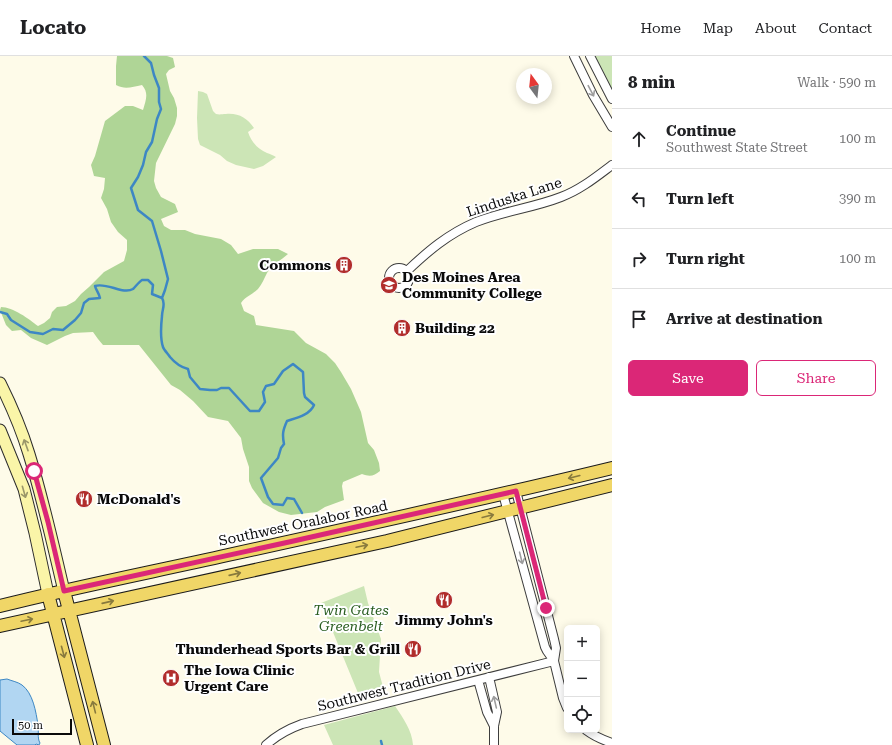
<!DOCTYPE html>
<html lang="en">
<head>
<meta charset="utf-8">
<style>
	:root { --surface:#fff; --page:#f2f2f2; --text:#202124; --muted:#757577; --line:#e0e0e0; --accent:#db2777 }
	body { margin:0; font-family:"Roboto Serif",serif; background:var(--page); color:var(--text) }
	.controls { position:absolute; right:12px; bottom:12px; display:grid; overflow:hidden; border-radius:6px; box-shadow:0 2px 10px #0003 }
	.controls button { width:36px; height:36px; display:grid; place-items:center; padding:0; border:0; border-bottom:1px solid var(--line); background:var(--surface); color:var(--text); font:20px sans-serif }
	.compass { position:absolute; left:516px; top:12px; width:36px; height:36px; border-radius:50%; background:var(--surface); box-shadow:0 2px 10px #0003; rotate:345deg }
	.scale { position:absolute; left:12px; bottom:10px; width:60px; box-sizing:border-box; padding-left:4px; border:2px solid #0a0a0a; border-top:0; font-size:11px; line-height:14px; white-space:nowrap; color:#0a0a0a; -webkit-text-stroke:3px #fff; paint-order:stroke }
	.stop { position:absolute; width:12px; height:12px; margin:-9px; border:3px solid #db2777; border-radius:50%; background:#fff }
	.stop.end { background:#db2777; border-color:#fff; box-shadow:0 1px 4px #0008 }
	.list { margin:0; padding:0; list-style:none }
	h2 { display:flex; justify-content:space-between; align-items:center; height:52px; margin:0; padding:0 16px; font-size:17px }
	h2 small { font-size:13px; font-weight:400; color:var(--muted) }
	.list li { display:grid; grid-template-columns:26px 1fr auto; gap:12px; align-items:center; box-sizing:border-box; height:60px; padding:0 16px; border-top:1px solid var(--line) }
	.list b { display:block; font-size:15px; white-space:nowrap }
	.list p { margin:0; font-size:13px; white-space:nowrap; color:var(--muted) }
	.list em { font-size:13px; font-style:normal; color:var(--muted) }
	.actions { display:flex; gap:8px; padding:12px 16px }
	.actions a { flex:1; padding:9px 0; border:1px solid var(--accent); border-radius:6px; text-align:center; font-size:14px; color:var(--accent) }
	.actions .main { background:var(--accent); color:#fff }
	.icon { flex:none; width:22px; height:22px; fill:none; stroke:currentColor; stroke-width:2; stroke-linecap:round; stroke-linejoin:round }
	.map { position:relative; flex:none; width:612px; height:689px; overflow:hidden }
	header { display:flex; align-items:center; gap:24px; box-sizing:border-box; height:56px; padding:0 20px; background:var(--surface); border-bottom:1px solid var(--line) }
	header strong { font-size:19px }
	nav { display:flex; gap:22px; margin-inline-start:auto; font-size:14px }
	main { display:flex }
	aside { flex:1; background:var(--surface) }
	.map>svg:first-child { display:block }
</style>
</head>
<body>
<header>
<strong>Locato</strong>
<nav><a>Home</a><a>Map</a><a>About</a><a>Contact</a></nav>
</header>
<main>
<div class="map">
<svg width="612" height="689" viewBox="0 0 612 689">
	<rect width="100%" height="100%" fill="#fefbe9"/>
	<path fill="#cce5b6" d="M595 0H612V35Z
		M198 35 203 36 207 38 213 55 216 58C220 59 222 58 226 58 239 57 247 62 254 72L248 76C251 85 257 93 267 97 270 98 273 99 276 101L263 110 254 113 236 109 227 105 220 99 200 89 198 83 197 62Z
		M364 530 368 547 381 583 379 616 383 631 358 637 321 547Z
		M395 650C403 662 412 674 413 689H333L324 669Z"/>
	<path fill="#afd596" d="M117 0H167L173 2 175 11 169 14 166 18 170 35 174 42 177 52V60L175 68 156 107 154 125 156 132 161 141 175 148 178 156 161 163 164 170 171 174H185L195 178 221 183 231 189 238 198 253 193H278L288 198C281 204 272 209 267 217 264 223 262 228 258 233 252 239 246 240 241 247L244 255 254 260 256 269 294 275 306 287 326 298 335 307 341 316 351 333 361 356 368 387 374 394 379 407 380 415C374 420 370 421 362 418L343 426 342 430 344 444 325 451 317 456 291 459 279 456 263 447 252 432 249 425V411L243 393 241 382 228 365 208 361 193 345 180 334 171 329 139 289H103L98 283 93 276 73 277 65 280 47 289 31 282 21 274 12 275 6 269 0 254 1 251C13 251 29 263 38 270L44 267 50 262 52 256 57 251 66 250 75 245 81 238 89 231 104 216 124 205 127 194V184L118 176 111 166 107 153 101 142 104 133 105 122 94 120 91 109 95 100 105 65 125 50H133L143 54C146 44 149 37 142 29 132 31 125 34 116 29V10Z"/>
	<path fill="#b1d6f2" stroke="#3d87c4" d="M7 623C12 625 18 626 22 629 33 637 36 656 38 669 39 675 37 682 40 687L39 689 36 688 35 689H17L0 675V624Z"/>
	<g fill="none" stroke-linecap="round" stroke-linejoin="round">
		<path stroke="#3d87c4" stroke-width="2.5" d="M144 0 151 7 154 19 159 32V46L161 53 157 63 152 86 146 96 143 109 138 121 131 132 138 154 152 165 161 195 168 223 165 234 162 242C166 248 162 253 162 260 161 269 160 282 163 291 164 294 168 298 170 301 175 307 180 311 188 313L190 321 200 333 210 334H217L221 332H229L250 355H259L265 346 263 336 266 330 274 328 283 315 293 308 303 316 304 337 305 341 314 349C310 359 296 362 287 365 283 374 282 378 284 388L281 392 278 402 261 422 268 441 273 448 283 449 287 442 294 443 302 457
			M0 256 7 258 11 264 30 276 43 278 53 273 63 274 75 264 81 257 84 247 89 243 100 242C99 237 96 234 95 230 107 226 123 239 133 233 136 230 139 226 142 224H148L153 229 152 238 162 242
			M381 685 382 689"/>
		<defs>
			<path id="street" d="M574 0 593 39 612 71
				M590 0 612 43
				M389 222a10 10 0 1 1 20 0a10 10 0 1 1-20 0Z
				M407 215C428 195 448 178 476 166 503 155 533 152 561 141 580 134 596 121 612 109
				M516 435 554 583 556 592 554 605
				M503 438 545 591 547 595 554 605 563 642 567 652
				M489 621 497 656 494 670V689
				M478 624 487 656 494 670
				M586 674C594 680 603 684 612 687
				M266 689C277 679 288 673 302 668L554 605"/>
			<path id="secondary" d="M0 327C11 349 22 375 29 398 43 443 53 489 64 535
				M0 374 24 433 35 477 48 538"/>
			<path id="primary" d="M64 535 104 689
				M48 538 87 689
				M0 550C75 531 152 516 228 499 356 471 484 443 612 412
				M0 570 387 485 612 429"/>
		</defs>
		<use href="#street" stroke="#3d3d3d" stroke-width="10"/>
		<use href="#secondary" stroke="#2c2c2c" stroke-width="13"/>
		<use href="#primary" stroke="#1b1b1b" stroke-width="14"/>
		<use href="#street" stroke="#fff" stroke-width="8"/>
		<use href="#secondary" stroke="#faf5a8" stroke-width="11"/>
		<use href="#primary" stroke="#f0d667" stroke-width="12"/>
	</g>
	<defs><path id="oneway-shaft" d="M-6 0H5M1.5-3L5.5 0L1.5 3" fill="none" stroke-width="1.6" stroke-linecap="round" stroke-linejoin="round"/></defs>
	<g stroke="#9d9d9d">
		<use href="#oneway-shaft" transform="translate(591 35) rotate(62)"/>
		<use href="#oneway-shaft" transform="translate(521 502) rotate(76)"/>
		<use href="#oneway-shaft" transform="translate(495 646) rotate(-103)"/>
	</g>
	<g stroke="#9a9769">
		<use href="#oneway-shaft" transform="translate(26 389) rotate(-110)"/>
		<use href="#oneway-shaft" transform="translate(24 436) rotate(74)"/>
	</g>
	<g stroke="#887a3d">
		<use href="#oneway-shaft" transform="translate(574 421) rotate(166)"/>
		<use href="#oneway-shaft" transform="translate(488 460) rotate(-14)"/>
		<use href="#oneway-shaft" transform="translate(362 490) rotate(-12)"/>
		<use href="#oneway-shaft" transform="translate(235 518) rotate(-13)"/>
		<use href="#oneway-shaft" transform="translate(108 546) rotate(-13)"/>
		<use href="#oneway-shaft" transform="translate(27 564) rotate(-12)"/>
		<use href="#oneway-shaft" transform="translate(63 596) rotate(75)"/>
		<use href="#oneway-shaft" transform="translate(94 651) rotate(-104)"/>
	</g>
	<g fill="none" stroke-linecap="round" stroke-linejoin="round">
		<path stroke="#db2777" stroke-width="5" d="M34 415 48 466 64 535 289 486 516 435 546 552"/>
	</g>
	<defs>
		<symbol id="building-disc" viewBox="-11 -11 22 22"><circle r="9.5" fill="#b12d2c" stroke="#fff"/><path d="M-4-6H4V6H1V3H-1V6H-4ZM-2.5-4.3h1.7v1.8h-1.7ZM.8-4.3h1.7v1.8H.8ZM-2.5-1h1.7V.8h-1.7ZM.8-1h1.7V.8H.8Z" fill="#fff"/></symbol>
		<symbol id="university-disc" viewBox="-11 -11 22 22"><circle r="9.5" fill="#b12d2c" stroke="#fff"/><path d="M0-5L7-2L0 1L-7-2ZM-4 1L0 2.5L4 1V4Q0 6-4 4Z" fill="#fff"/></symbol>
		<symbol id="restaurant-disc" viewBox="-11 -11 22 22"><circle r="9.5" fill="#b12d2c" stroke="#fff"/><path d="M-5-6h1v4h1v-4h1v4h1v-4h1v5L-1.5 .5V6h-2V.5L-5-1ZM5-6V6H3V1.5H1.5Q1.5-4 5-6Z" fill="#fff"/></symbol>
		<symbol id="hospital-disc" viewBox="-11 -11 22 22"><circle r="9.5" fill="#b12d2c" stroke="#fff"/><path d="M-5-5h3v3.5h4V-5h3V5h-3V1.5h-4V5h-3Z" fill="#fff"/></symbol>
	</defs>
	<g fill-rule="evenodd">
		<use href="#building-disc" x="334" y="199" width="20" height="20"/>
		<use href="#university-disc" x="379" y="219" width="20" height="20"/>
		<use href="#building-disc" x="392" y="262" width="20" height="20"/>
		<use href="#restaurant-disc" x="74" y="433" width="20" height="20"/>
		<use href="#restaurant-disc" x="434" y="534" width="20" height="20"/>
		<use href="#restaurant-disc" x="403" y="583" width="20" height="20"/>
		<use href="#hospital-disc" x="161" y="612" width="20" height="20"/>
	</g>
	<g text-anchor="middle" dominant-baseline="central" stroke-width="4" stroke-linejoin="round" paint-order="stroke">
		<g font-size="14" fill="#0a0a0a" stroke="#fff">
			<text transform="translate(514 141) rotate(-18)">Linduska Lane</text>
			<text transform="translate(303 467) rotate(-12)">Southwest Oralabor Road</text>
			<text transform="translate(404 629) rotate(-14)">Southwest Tradition Drive</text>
		</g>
		<g font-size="14" font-weight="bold" fill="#0a0a0a" stroke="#fff" text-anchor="start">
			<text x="331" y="209" text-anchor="end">Commons</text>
			<text x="402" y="221">Des Moines Area<tspan x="402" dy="16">Community College</tspan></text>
			<text x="415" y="272">Building 22</text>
			<text x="97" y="443">McDonald's</text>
			<text x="444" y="564" text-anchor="middle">Jimmy John's</text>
			<text x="400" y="593" text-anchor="end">Thunderhead Sports Bar &amp; Grill</text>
			<text x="184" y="614">The Iowa Clinic<tspan x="184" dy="16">Urgent Care</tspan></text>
		</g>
		<g font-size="14" font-style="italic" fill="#295d20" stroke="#fff">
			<text x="351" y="554">Twin Gates<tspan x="351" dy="16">Greenbelt</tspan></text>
		</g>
	</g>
</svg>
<div class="controls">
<button>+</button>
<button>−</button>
<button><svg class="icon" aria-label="locate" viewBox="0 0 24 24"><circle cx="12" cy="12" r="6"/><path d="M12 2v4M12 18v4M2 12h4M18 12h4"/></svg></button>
</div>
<svg class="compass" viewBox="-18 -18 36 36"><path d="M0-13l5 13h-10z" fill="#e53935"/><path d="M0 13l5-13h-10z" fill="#757577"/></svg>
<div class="scale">50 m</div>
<div class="stop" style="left:34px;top:415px"></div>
<div class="stop end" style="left:546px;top:552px"></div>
</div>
<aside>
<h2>8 min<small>Walk · 590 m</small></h2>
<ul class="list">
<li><svg class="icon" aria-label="ahead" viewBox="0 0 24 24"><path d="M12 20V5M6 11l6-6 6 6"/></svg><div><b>Continue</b><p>Southwest State Street</p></div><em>100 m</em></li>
<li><svg class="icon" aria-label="left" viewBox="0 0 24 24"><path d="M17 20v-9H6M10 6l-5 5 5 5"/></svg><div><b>Turn left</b></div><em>390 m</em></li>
<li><svg class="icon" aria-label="right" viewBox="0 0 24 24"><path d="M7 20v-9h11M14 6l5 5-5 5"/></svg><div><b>Turn right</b></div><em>100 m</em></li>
<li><svg class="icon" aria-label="arrive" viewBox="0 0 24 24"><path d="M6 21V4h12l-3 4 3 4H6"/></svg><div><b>Arrive at destination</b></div></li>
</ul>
<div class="actions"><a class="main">Save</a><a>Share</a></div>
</aside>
</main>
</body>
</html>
